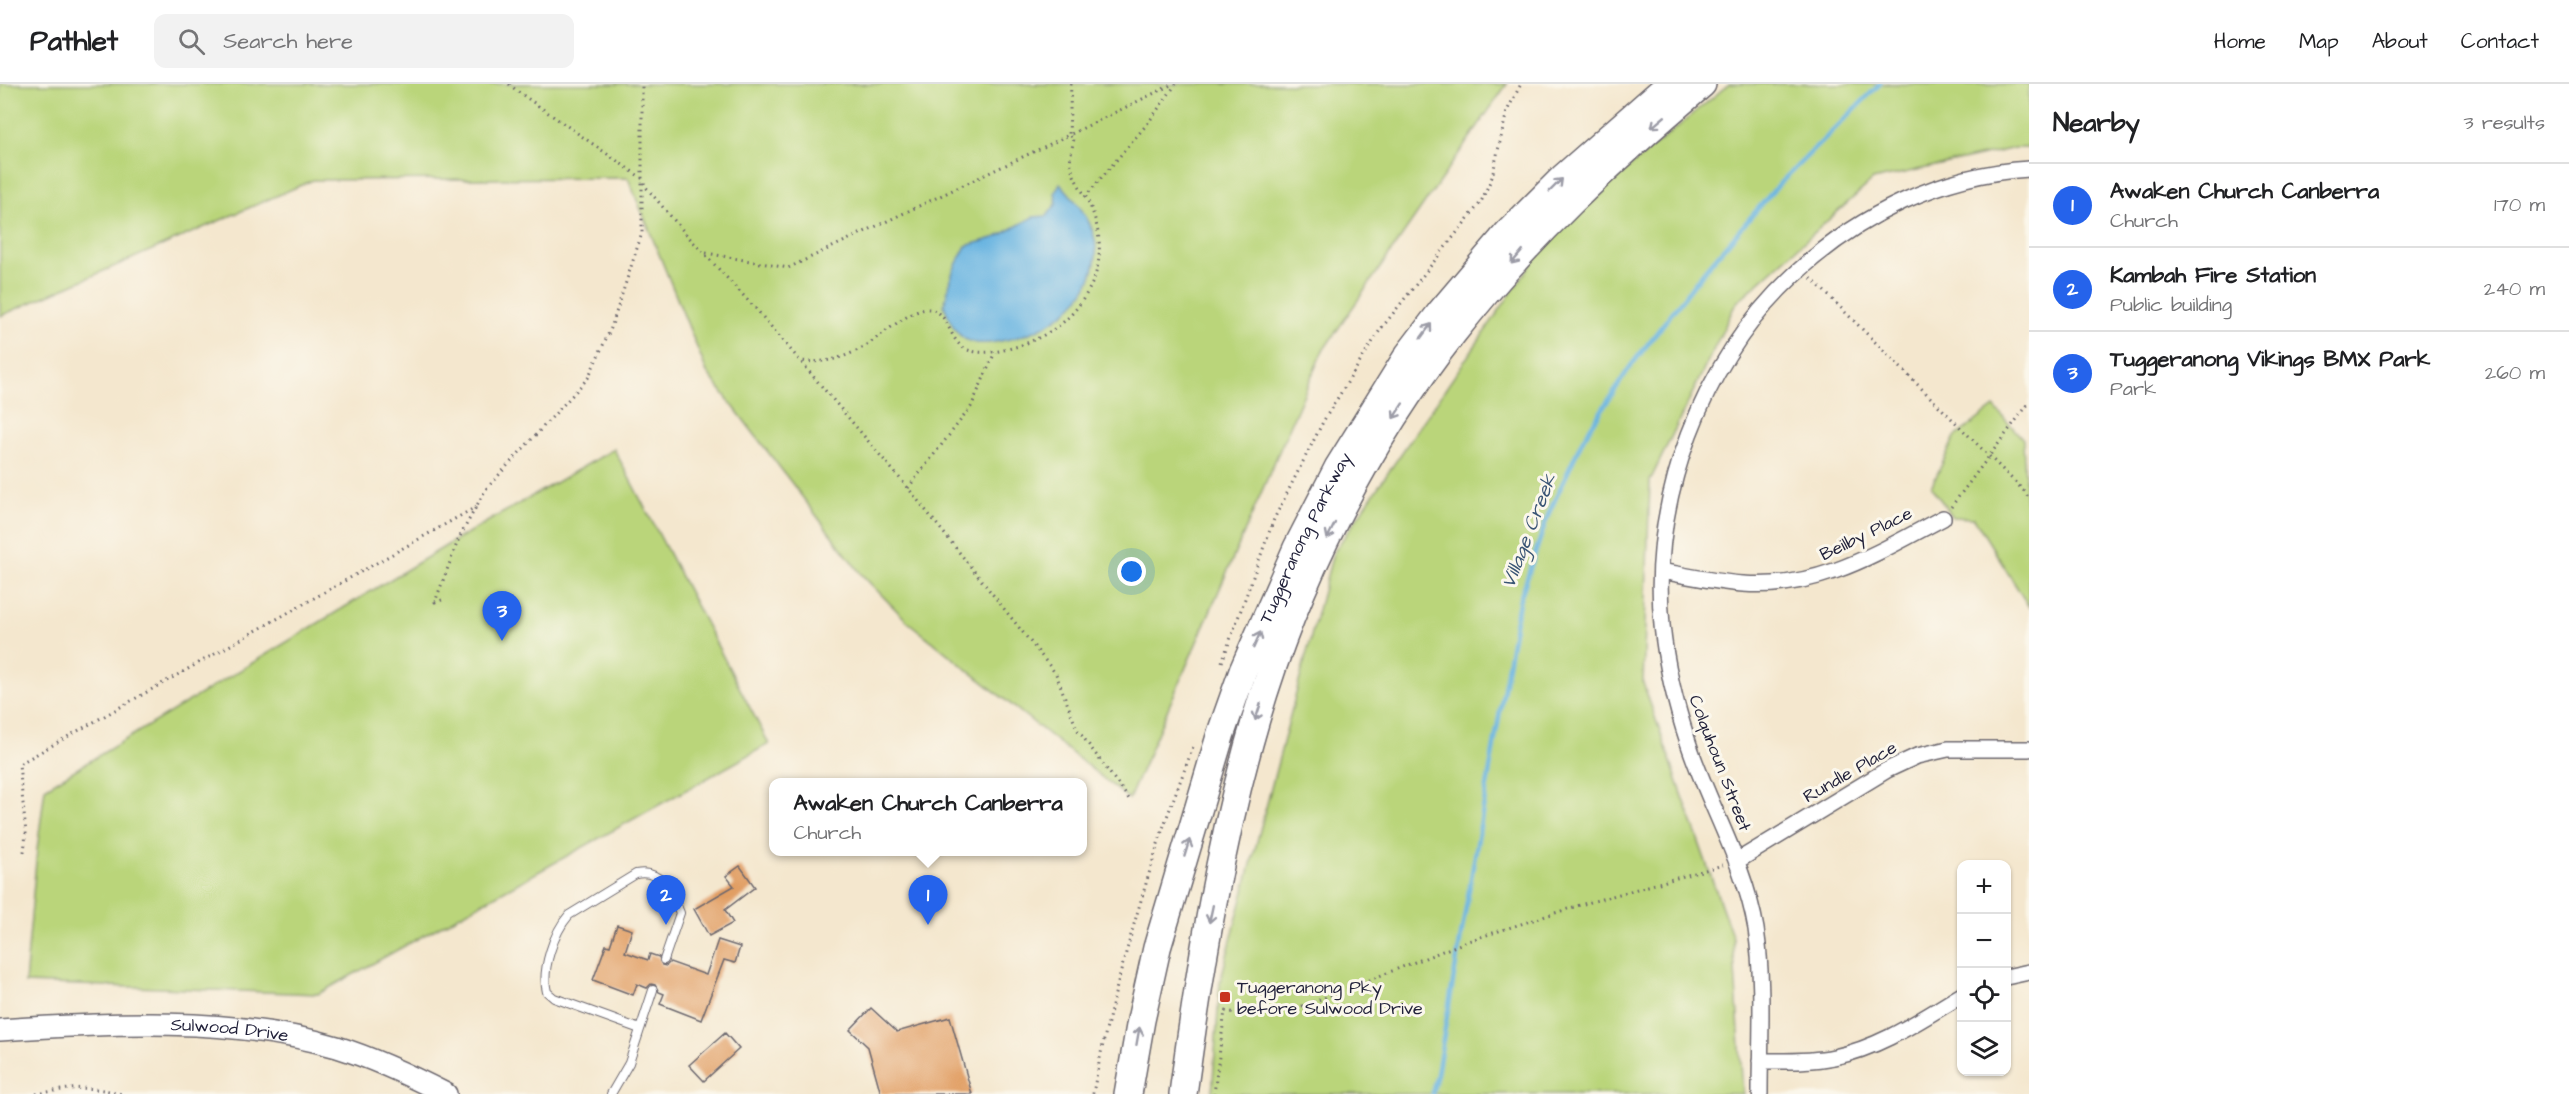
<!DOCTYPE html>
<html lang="en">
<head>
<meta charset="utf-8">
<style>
	:root { --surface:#fff; --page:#f2f2f2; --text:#202124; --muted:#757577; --line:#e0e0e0; --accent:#2563eb }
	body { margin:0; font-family:"Architects Daughter",sans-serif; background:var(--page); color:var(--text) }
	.controls { position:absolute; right:18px; bottom:18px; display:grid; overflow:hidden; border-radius:12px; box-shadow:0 2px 4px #0004 }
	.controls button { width:54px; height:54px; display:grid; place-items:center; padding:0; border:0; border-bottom:2px solid var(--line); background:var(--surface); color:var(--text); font:30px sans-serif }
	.you { position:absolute; left:1132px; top:488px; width:21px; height:21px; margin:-15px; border:4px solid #fff; border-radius:50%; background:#1a73e8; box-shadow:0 0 0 9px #1a73e833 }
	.badge { display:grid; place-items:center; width:39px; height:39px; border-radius:50%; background:var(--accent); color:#fff; font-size:20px; font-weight:700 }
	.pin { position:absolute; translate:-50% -50px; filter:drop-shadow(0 2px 3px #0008) }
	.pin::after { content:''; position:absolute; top:32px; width:21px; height:18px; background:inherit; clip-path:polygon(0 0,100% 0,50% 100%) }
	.popup { position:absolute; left:769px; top:694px; width:318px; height:78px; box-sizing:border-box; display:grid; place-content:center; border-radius:12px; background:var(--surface); filter:drop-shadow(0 2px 4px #0005); font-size:20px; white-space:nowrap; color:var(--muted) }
	.popup b { font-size:22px; color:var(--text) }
	.popup::after { content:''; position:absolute; left:50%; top:100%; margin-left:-12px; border:12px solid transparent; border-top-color:var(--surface) }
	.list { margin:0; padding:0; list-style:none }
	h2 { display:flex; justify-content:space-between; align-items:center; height:78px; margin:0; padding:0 24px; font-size:26px }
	h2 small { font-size:20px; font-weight:400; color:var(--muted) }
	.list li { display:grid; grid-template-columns:39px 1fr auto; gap:18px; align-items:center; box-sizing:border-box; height:84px; padding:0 24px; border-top:2px solid var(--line) }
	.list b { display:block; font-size:22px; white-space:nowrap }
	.list p { margin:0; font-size:20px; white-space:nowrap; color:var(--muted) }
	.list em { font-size:20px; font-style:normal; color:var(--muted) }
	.icon { flex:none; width:33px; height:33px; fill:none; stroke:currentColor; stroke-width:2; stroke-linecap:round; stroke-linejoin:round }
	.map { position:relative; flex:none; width:2029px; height:1010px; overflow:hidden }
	header { display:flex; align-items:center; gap:36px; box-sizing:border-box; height:84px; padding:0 30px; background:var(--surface); border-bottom:2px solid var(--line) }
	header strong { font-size:28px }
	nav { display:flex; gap:33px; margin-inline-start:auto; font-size:21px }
	.search { width:420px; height:54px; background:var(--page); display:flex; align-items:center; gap:15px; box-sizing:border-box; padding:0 21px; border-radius:12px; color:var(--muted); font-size:22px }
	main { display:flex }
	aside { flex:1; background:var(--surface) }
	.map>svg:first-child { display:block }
</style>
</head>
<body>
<header>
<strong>Pathlet</strong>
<div class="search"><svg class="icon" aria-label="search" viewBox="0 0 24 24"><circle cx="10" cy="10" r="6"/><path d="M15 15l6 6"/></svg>Search here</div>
<nav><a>Home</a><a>Map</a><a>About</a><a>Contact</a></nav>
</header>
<main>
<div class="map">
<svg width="2029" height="1010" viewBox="0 0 2029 1010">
	<rect width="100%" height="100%" fill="#fbf7ec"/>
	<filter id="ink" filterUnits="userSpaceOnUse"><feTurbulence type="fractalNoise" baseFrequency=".0167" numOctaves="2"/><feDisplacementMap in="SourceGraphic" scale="12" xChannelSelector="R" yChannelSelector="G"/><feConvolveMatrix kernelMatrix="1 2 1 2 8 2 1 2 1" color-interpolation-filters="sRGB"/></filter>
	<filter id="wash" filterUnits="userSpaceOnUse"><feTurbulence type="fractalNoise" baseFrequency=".008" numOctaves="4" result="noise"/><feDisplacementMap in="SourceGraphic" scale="24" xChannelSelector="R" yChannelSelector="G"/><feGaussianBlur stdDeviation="1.35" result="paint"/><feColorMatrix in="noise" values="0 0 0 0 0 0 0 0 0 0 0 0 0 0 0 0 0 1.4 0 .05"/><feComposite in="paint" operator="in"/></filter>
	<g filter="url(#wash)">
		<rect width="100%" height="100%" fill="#f4e7ce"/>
		<path fill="#bad57a" stroke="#6e7c5a" stroke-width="1.5" d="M0 0H1507L1322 268 1129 715 908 538 861 490 707 288 628 94 313 96 0 232Z
			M1729 0H2029V64H2015L1873 96 1736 219 1650 397 1643 599 1733 855 1743 1010H1212L1220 898 1333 469 1555 145Z
			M1994 323 2023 355 2026 417 2029 422V523L1974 434 1953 433 1931 403 1955 353Z
			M614 365 769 660 318 910 25 899 37 766 45 704 459 454Z"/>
		<path fill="#68b4e1" stroke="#456b8e" stroke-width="1.5" d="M1060 99C1077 118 1098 142 1096 171 1092 220 1045 249 1001 257 992 259 978 261 969 257 954 251 949 234 944 221L953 187 966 162 997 153 1033 133 1047 132 1057 119 1055 109Z"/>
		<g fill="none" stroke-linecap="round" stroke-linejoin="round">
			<path stroke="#68b4e1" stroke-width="4.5" d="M1432 1010 1437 990 1519 518 1548 431 1583 355 1630 283 1706 185 1780 99 1880 0"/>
		</g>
		<g id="blocks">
			<path fill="#e19e64" d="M740 782 755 803 725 826 733 839 709 852 694 825 734 802 726 792Z
				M617 841 632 846 625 868 648 876 650 870 659 873 662 881 666 882 670 878 706 891 718 856 740 863 735 879 724 876 701 936 660 920 664 910 659 908 655 901 651 900 647 904 637 900 633 911 593 896 606 861 610 862Z
				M871 924 897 948 950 933 972 1010H881L868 963 850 946Z
				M725 949 739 965 704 997 689 981Z"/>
		</g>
	</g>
	<g filter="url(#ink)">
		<use href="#blocks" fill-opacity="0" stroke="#6c676e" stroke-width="1.5"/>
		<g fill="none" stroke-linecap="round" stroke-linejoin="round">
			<defs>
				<path id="lane" d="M640 945 554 914 547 908C541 886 554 848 569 831L636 790C662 785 672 808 680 829L664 876
					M611 1010 629 979 653 906"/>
				<path id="street" d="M1661 487C1688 492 1715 498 1743 500 1820 506 1878 468 1943 434
					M1737 777 1887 686 1917 672 1948 665H2029
					M2006 893 2029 888
					M1760 977C1784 977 1810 978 1834 973 1882 963 1920 936 1962 911
					M1760 1010C1760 955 1764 899 1756 845 1745 779 1708 720 1688 658 1675 619 1666 581 1662 541 1650 415 1702 276 1795 190 1859 131 1941 90 2029 85"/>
				<g id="secondary">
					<path id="s1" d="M0 946C109 939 231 932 337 963 375 975 411 992 446 1010"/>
				</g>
				<g id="highway">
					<path id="s2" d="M1128 1010 1141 936 1157 864 1221 649 1243 587 1297 464 1338 384 1409 270 1441 228 1508 149 1563 94 1670 0"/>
					<path d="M1183 1010C1200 884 1220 757 1256 635 1296 498 1365 361 1453 249 1527 154 1611 77 1702 0"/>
				</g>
			</defs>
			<use href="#lane" stroke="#6c676e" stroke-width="10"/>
			<use href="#street" stroke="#6c676e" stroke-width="18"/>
			<use href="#secondary" stroke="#6c676e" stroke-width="24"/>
			<use href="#highway" stroke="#6c676e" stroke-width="30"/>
			<path stroke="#6c676e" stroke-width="3" stroke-dasharray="1.5 4.5" stroke-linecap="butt" d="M509 0 517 7 643 95 645 102 685 149 756 225 908 404 1056 590 1077 645 1129 715
				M1071 0 1069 51 1173 0
				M1085 113 1148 39 1176 0
				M706 169 788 184 1069 51 1074 54C1073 62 1069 73 1071 81 1073 93 1080 103 1086 113 1103 146 1105 182 1085 212 1073 232 1059 244 1038 254 1020 263 988 273 968 266 948 259 950 227 929 225 914 223 880 252 867 261 847 273 826 280 802 277
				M1811 194 2025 408 2029 415
				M908 404 971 323 995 268
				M1951 423 2029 319
				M442 516 435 518 459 454 486 405 588 294 611 244 642 149V0
				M1222 578 1274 435 1324 336 1380 246 1481 118 1492 93 1507 27 1521 0
				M24 768 26 749 19 680 476 423
				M36 1010C71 1004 87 1001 122 1010
				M1093 1010C1108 926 1133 842 1158 760 1168 727 1182 694 1194 660
				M1214 1010 1225 927 1257 932 1306 921 1468 857 1580 821 1723 781"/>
			<use href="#lane" stroke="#fff" stroke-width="8"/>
			<use href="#street" stroke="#fff" stroke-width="15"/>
			<use href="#secondary" stroke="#fff" stroke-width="21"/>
			<use href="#highway" stroke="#fff" stroke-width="27"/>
		</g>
		<defs><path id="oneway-shaft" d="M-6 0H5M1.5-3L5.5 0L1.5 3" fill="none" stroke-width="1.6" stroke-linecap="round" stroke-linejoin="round" transform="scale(1.5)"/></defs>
		<g stroke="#9c9ca7">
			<use href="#oneway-shaft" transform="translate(1658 38) rotate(140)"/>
			<use href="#oneway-shaft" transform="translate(1556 101) rotate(-45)"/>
			<use href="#oneway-shaft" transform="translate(1517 173) rotate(130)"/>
			<use href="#oneway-shaft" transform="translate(1426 247) rotate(-54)"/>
			<use href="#oneway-shaft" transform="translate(1398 327) rotate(123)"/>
			<use href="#oneway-shaft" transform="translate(1331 447) rotate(116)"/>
			<use href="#oneway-shaft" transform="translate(1257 556) rotate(-66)"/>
			<use href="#oneway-shaft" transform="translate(1258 628) rotate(108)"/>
			<use href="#oneway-shaft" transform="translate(1187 764) rotate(-73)"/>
			<use href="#oneway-shaft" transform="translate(1211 830) rotate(102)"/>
			<use href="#oneway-shaft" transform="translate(1138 952) rotate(-80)"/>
		</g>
	</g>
	<rect fill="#c8321e" stroke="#fbf7ec" stroke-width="2" x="1219" y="907" width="12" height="12" rx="3"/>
	<g text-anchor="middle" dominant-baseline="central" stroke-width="6" stroke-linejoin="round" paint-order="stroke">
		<g font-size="18" fill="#22223b" stroke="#fbf7ec">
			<text transform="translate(1866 450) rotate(-26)">Beilby Place</text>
			<text stroke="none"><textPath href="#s2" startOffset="586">Tuggeranong Parkway</textPath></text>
			<text transform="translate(1720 679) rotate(69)">Colquhoun Street</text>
			<text transform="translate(1850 688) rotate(-30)">Rundle Place</text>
			<text stroke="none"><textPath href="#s1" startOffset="230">Sulwood Drive</textPath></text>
		</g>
		<g font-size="18" fill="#22223b" stroke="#fbf7ec" text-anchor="start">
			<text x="1237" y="903">Tuggeranong Pky<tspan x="1237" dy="21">before Sulwood Drive</tspan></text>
		</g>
		<g font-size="20" font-style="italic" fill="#3a5575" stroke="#fbf7ec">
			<text transform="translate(1529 447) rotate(-69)">Village Creek</text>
		</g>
	</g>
</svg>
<div class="controls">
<button>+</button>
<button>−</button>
<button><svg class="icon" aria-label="locate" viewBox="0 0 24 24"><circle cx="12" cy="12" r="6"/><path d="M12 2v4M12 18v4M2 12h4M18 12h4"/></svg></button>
<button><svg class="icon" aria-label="layers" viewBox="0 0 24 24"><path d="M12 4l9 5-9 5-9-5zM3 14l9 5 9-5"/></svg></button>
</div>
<div class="you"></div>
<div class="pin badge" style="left:928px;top:841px">1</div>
<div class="popup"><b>Awaken Church Canberra</b>Church</div>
<div class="pin badge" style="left:666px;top:841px">2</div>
<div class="pin badge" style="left:502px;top:557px">3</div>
</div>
<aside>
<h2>Nearby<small>3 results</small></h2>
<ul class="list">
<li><span class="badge">1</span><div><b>Awaken Church Canberra</b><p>Church</p></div><em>170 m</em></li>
<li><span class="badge">2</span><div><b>Kambah Fire Station</b><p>Public building</p></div><em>240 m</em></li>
<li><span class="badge">3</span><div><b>Tuggeranong Vikings BMX Park</b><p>Park</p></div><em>260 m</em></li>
</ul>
</aside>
</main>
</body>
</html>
